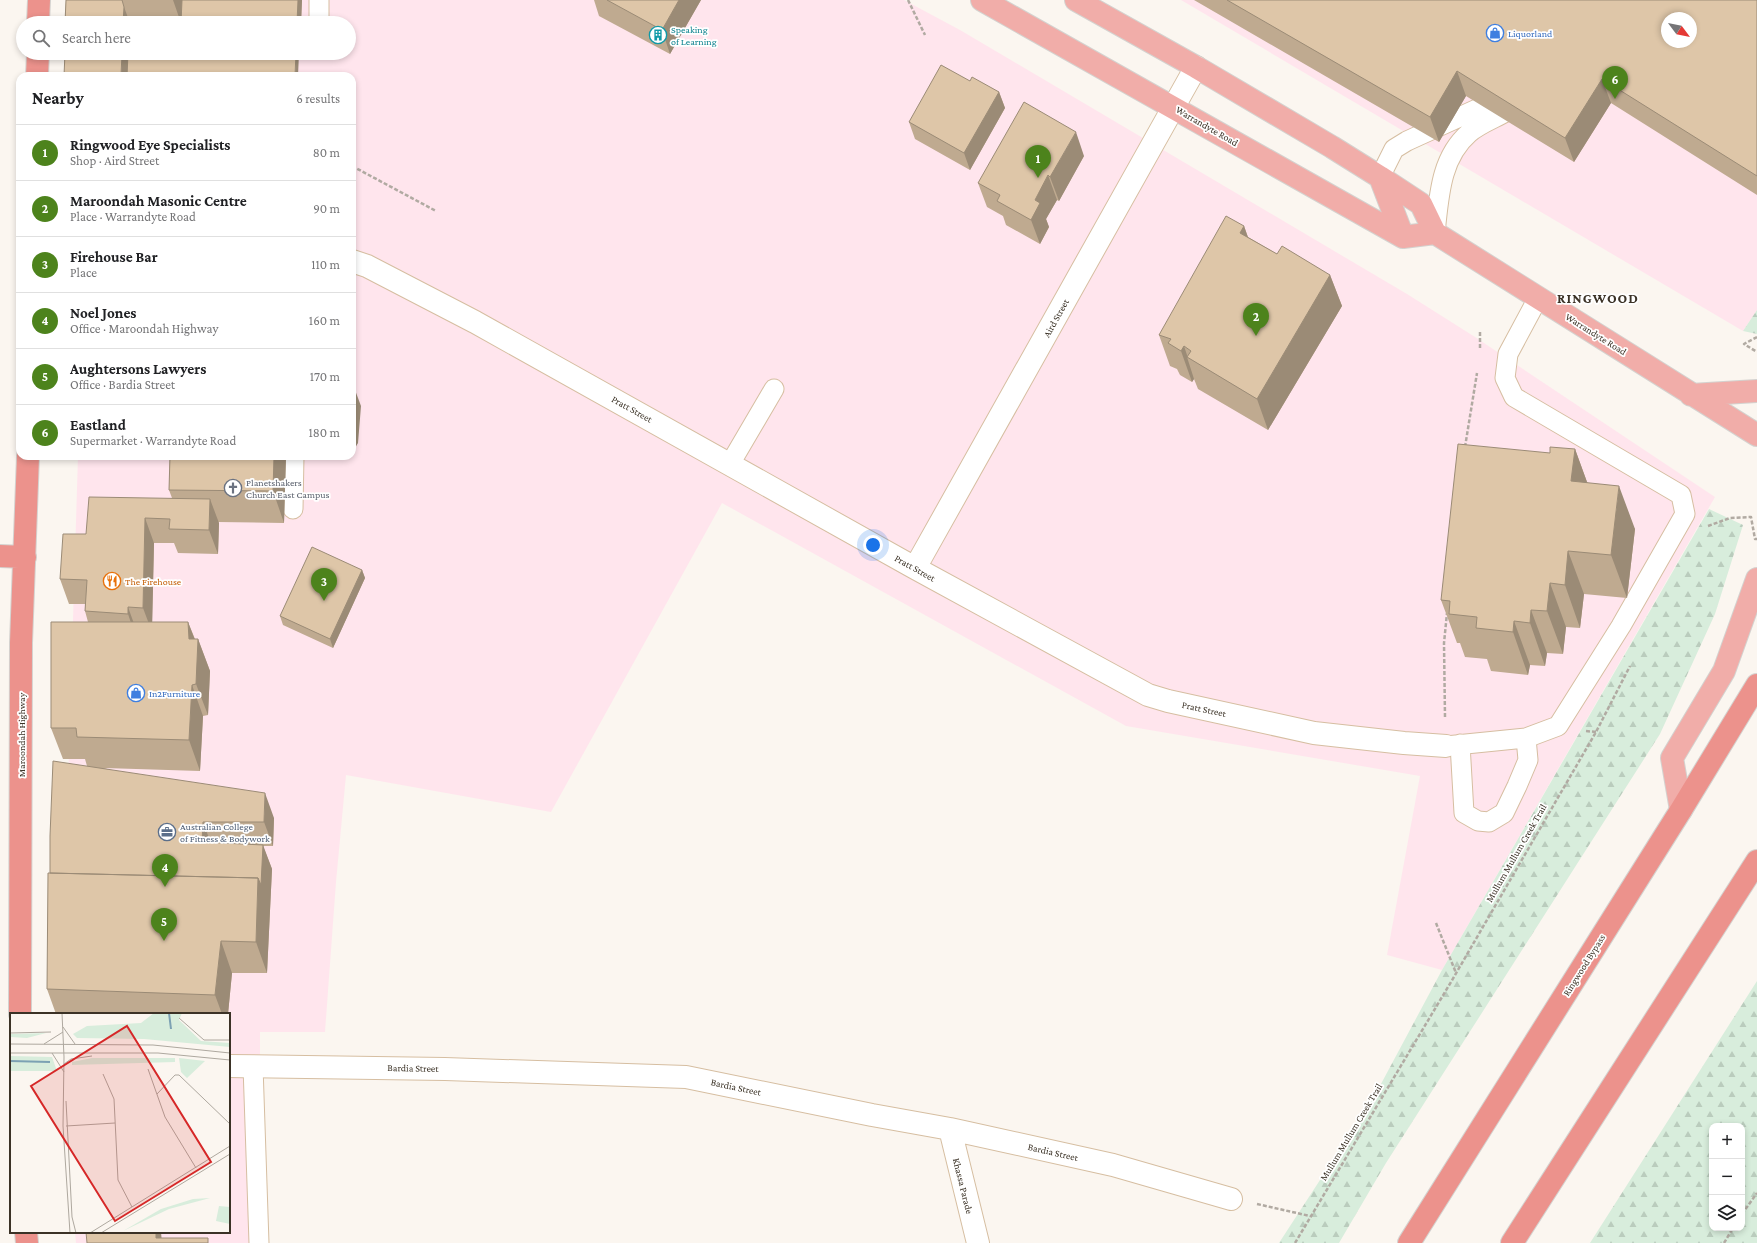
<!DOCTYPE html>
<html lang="en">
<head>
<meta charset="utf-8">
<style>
	:root { --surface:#fff; --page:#f2f2f2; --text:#202124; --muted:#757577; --line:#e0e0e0; --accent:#4d831c }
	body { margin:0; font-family:"Crimson Pro",serif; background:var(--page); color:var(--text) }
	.controls { position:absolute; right:12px; bottom:12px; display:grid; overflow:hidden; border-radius:8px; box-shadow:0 2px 6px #0003 }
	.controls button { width:36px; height:36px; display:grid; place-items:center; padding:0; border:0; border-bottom:1px solid var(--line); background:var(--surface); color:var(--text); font:20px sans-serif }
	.compass { position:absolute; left:1661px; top:12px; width:36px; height:36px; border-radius:50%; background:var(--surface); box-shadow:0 2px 6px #0003; rotate:122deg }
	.you { position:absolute; left:873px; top:545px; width:14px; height:14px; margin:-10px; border:3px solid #fff; border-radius:50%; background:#1a73e8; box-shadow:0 0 0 6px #1a73e833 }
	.badge { display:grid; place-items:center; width:26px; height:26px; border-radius:50%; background:var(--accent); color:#fff; font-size:13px; font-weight:700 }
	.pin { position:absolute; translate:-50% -33px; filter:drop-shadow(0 1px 2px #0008) }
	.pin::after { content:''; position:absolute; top:21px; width:14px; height:12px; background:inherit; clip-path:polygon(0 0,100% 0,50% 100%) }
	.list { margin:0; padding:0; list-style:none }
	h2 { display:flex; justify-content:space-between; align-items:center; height:52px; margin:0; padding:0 16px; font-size:17px }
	h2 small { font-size:13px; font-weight:400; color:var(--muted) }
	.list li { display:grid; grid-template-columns:26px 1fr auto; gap:12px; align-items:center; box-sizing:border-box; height:56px; padding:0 16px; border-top:1px solid var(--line) }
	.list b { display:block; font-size:15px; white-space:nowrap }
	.list p { margin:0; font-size:13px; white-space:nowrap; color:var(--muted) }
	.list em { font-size:13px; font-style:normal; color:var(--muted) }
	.icon { flex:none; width:22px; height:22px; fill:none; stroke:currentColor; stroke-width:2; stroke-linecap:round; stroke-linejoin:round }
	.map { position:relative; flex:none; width:1757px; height:1243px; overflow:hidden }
	.search { position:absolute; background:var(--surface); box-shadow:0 2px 6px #0003; left:16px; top:16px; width:340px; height:44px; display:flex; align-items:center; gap:10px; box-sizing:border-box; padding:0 14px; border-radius:22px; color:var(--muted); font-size:15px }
	.panel { position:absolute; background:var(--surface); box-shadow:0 2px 6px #0003; left:16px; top:72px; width:340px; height:388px; border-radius:12px }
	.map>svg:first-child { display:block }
</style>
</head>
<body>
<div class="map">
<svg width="1757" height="1243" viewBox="0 0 1757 1243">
	<defs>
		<pattern id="forest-firs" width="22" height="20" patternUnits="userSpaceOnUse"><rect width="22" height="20" fill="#d8eddc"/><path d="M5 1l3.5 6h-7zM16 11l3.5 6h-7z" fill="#baccbd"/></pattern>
	</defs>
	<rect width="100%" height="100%" fill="#fbf6f0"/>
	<path fill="#ffe5ed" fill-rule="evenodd" d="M75 0H904L960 30 1407 294 1475 337 1715 497 1442 970 1387 955 1420 776 1126 726 722 503 551 812 346 775 336 882 325 1032H260V1085L267 1243H76L75 1232H229V1014H61L78 456H352V76H73L74 53H349V23H75Z
		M1181 0H1757V310L1743 331ZM1667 18H1691V42H1667Z"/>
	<path fill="url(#forest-firs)" fill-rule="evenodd" d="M1757 310V334L1743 331Z
		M1709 509 1743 525 1715 614 1660 734 1386 1163 1339 1243H1279L1374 1097 1442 970Z
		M1757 981V1243H1590ZM1712 1126H1742V1228H1712Z"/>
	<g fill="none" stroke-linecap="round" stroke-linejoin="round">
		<defs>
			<path id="service" d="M319 16V0
				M1380 177 1394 149 1407 141 1488 104
				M1435 233C1439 198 1440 158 1469 133 1478 125 1493 119 1504 113
				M730 464 774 389
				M293 509 294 456
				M1460 744 1464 813 1478 821 1489 822 1504 813 1517 786 1528 760 1526 738
				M1446 746 1526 738 1558 726 1621 626 1685 514 1681 495 1514 397 1505 378 1508 354 1538 298
				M253 1066 259 1243"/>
			<path id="minor" d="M352 261 367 266 475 322 915 568 1148 695 1168 701 1314 733 1404 743 1446 746
				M915 568 1196 67
				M229 1066 445 1069 686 1077 872 1115 950 1129 1113 1165 1231 1199
				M950 1129 978 1243"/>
			<path id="primary" d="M982 0 1403 237 1435 233
				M1076 0 1196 67 1332 147 1380 177 1421 204 1435 233 1757 435
				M1380 177 1403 237
				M1691 395 1757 391
				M1681 810 1672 758 1724 671 1757 579"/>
			<path id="trunk" d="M38 23 39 0
				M37 76 38 53
				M0 556 25 557
				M20 1014 21 643 28 456
				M26 1232 27 1243
				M1409 1243 1681 810 1757 685
				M1512 1243 1757 861"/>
		</defs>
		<use href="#service" stroke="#d6bea1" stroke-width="21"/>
		<use href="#minor" stroke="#d6bea1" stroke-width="24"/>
		<use href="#primary" stroke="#d4d2cf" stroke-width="24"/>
		<use href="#trunk" stroke="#d4d2cf" stroke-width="24"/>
		<path stroke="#b1aaa2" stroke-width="2.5" stroke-dasharray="4 2" stroke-linecap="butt" d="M908 0 925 35
			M352 166 436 211
			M1480 332V350
			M1757 337 1744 344 1757 352
			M1465 447 1477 373
			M1708 526 1730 518 1751 517 1755 539H1757
			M1445 717 1444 643 1447 613
			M1586 731 1596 732
			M1436 923 1456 973
			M1257 1204 1310 1216
			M1742 1214 1757 1193
			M1295 1243 1451 982 1596 732 1630 666
			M1724 1243 1733 1228"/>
		<use href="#service" stroke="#fff" stroke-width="19"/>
		<use href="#minor" stroke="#fff" stroke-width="22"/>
		<use href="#primary" stroke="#f1ada9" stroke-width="22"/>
		<use href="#trunk" stroke="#ec928c" stroke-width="22"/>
	</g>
	<path fill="#bfaa90" d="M66 0H302L301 23H65Z
		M594 0H701L670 54 599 16Z
		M1194 0H1757V195L1611 103 1574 162 1466 96 1439 142Z
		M970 81 999 92 1005 108 970 170 915 139 909 122Z
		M1084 156 1059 201 1057 200 1046 219 1049 227 1040 244 1006 225 1003 216 987 207 978 183Z
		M1244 226 1248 237 1277 254 1330 275 1342 306 1268 430 1198 389 1194 379 1192 382 1180 375 1177 369 1170 366 1159 335Z
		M1575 449 1587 482 1635 529 1627 598 1584 594 1580 628 1566 627 1563 654 1547 653 1545 666 1530 665 1528 675 1491 671 1487 659 1465 657 1460 643H1457L1441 600 1550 453Z
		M170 456H286L284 523 218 522 219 523 218 554 178 553 174 543H154L152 622H188L195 639H198L210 671 208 715 203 716 200 771 104 768 274 818 273 846H263L272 869 267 973H232L228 1014H56L47 989 50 873 87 766 85 759H63L51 728 88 622 85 611V604H69L60 579 86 534 172 498 169 490Z
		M362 570 365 578 333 648 283 625 280 616Z"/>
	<path fill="#9b8b76" d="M173 0H186L181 23Z
		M298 0H302L301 23H297Z
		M679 0H701L670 54 662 30Z
		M124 7 130 23H123Z
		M122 53H132L131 76H121Z
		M296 53H299L298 76H295Z
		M1457 71 1466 96 1439 142 1430 117Z
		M1602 79 1611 103 1574 162 1565 138Z
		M999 92 1005 108 970 170 964 153Z
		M1076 132 1084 156 1059 201 1050 177Z
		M1048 175 1057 200 1046 219 1049 227 1040 244 1031 220 1035 200Z
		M1244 226 1255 258 1240 233Z
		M1330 275 1342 306 1268 430 1257 399Z
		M1184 346 1188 358 1187 357 1194 379 1192 382 1181 351Z
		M352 382 361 406 358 443 352 453Z
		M1575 449 1591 493 1571 481Z
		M274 456H286L284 523 273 491Z
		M1619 486 1635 529 1627 598 1611 555Z
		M210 499 219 523 218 554 209 530Z
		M145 518 154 543 152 632 143 608Z
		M1568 551 1584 594 1580 628 1565 585Z
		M362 570 365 578 333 648 330 639Z
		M1550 583 1566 627 1563 654 1547 611Z
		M128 607 137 632 136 638 128 614Z
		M1531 610 1547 653 1545 666 1530 623Z
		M1514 621 1530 665 1528 675 1513 632Z
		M188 622 198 648V639L210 671 208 715 196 684 189 639Z
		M192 685 203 716 200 771 189 740Z
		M265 793 274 818 273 846 264 822Z
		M203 822 212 846 202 842Z
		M263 845 272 869 267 973 256 942 258 878Z
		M221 941 232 973 228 1014H222L215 995Z
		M156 1232H161L162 1243 156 1238Z"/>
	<path fill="#dec6a8" stroke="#9b8b76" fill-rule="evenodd" d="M66 0H122L124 7 123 23H65Z
		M182 0H298L297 23H181Z
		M607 0H679L662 30Z
		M1227 0H1757V176L1602 79 1565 138 1457 71 1430 117ZM1667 18H1691V42H1667Z
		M129 21 173 23H129Z
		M65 53H122L121 76H64Z
		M128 53H296L295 76H127Z
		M941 65 970 81 972 77 999 92 964 153 909 122Z
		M1024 102 1076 132 1050 177 1048 175 1035 200 1040 203 1031 220 997 201 1000 195 978 183Z
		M1226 216 1244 226 1240 233 1277 254 1282 246 1330 275 1257 399 1187 357 1191 351 1184 346 1181 351 1168 343 1171 339 1159 335Z
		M1458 444 1550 453V447L1575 449 1571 481 1619 486 1611 555 1568 551 1565 585 1550 583 1547 611 1531 610 1530 623 1514 621 1513 632 1476 628 1477 617 1449 614 1450 601 1441 600Z
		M170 456H274L273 491 169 490Z
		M89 497 210 499 209 530 169 529 170 519 145 518 143 608 128 607V614L85 611 87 580 60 579 63 534H86Z
		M312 547 362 570 330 639 280 616Z
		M51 622H188L189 639H198L196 684 192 685 189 740 77 737 76 728H51Z
		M53 761 265 793 264 822H203L202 842 263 845 261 885 258 878 50 873V836Z
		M48 873 258 878 256 942 221 941 215 995 47 989Z
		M86 1232H156V1238H208V1243H87Z"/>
	<defs>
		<symbol id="shop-ring" viewBox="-11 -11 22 22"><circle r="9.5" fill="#fff" stroke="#3f7fe0" stroke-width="1.5"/><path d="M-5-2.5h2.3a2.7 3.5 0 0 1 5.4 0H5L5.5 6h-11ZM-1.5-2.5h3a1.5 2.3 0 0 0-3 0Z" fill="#3f7fe0"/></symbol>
		<symbol id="building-ring" viewBox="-11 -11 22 22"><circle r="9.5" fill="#fff" stroke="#0f9aa8" stroke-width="1.5"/><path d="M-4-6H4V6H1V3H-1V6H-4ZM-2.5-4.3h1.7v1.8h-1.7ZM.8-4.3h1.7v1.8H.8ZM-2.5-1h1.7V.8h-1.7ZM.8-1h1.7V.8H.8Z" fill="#0f9aa8"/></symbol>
		<symbol id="church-ring" viewBox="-11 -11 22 22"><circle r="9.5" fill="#fff" stroke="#6b7280" stroke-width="1.5"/><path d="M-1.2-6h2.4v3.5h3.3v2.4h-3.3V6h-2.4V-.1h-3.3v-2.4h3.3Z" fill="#6b7280"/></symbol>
		<symbol id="restaurant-ring" viewBox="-11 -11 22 22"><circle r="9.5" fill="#fff" stroke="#e8710a" stroke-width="1.5"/><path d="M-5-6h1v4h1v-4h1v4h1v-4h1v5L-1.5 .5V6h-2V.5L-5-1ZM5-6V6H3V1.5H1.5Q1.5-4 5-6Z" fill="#e8710a"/></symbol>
		<symbol id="office-ring" viewBox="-11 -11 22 22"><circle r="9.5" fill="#fff" stroke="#5c6f8a" stroke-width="1.5"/><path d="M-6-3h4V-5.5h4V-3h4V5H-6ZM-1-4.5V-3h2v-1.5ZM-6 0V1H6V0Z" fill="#5c6f8a"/></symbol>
	</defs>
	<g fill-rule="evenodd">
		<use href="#shop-ring" x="1485" y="23" width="20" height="20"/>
		<use href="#building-ring" x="648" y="25" width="20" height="20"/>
		<use href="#church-ring" x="223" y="478" width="20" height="20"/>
		<use href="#restaurant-ring" x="102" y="571" width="20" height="20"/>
		<use href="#shop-ring" x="126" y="683" width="20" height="20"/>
		<use href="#office-ring" x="157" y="822" width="20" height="20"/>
	</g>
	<g text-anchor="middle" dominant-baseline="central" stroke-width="3.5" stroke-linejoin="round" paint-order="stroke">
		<g font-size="10" fill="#0d838f" stroke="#fff" text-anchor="start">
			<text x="671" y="29">Speaking<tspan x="671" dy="12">of Learning</tspan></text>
		</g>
		<g font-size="10" fill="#366cbe" stroke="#fff" text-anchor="start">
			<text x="1508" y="33">Liquorland</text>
			<text x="149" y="693">In2Furniture</text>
		</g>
		<g font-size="10" fill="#3b3226" stroke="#fff">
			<text transform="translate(1207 126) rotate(30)">Warrandyte Road</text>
			<text transform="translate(1056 318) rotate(-61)">Aird Street</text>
			<text transform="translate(1596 334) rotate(32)">Warrandyte Road</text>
			<text transform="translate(632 409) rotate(29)">Pratt Street</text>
			<text transform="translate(915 568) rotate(29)">Pratt Street</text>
			<text transform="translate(1204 709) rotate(12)">Pratt Street</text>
			<text transform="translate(21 735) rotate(-90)">Maroondah Highway</text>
			<text transform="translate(1516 853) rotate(-60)">Mullum Mullum Creek Trail</text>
			<text transform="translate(1584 965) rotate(-58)">Ringwood Bypass</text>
			<text transform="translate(413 1068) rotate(1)">Bardia Street</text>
			<text transform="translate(736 1087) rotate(12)">Bardia Street</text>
			<text transform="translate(1351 1132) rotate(-59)">Mullum Mullum Creek Trail</text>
			<text transform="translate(1053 1152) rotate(13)">Bardia Street</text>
			<text transform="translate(963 1186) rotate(76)">Khassa Parade</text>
		</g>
		<g font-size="10" fill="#5b616d" stroke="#fff" text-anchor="start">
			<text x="246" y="482">Planetshakers<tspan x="246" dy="12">Church East Campus</tspan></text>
		</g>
		<g font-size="10" fill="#c56008" stroke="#fff" text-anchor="start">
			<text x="125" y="581">The Firehouse</text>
		</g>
		<g font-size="10" fill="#4e5e75" stroke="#fff" text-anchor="start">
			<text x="180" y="826">Australian College<tspan x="180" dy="12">of Fitness &amp; Bodywork</tspan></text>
		</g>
		<g font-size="14" font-weight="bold" letter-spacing="1" fill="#3b3226" stroke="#fff">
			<text x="1598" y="298">RINGWOOD</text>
		</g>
	</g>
	<g transform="translate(10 1013)">
		<rect width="220" height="220" fill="#fbf6f0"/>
		<path d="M200 185 159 196 113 218 151 196 183 186Z" fill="#d8eddc"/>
		<path d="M144 0H172L169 7 191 28 220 30V34L134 26 67 25 63 21 77 13 131 10ZM36 20 17 25 0 24V21ZM0 43 42 44 47 58H0ZM82 45H165V49L62 52V49Z" fill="#d8eddc"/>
		<path d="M169 45 195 48 177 65 171 59ZM209 193 220 194V211L206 208Z" fill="#d8eddc"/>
		<path fill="none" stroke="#7ca1b3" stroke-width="2" d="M159 0 161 16M0 48 40 49"/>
		<path fill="none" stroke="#aea89f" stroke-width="1" d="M52 0 54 44 53 113 60 220M169 5 194 27H220M53 14 65 31M0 20 41 19M0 31 143 32 220 40M34 31 53 19M0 40H148L220 47M42 40 54 59M54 51 61 46 82 43M138 56 155 104 186 155M93 61 104 86 108 167 122 194M147 81 165 62H169L220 111M56 88 62 204 66 220M56 113 105 110M80 220 220 133M91 220 220 141"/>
		<path fill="#d62828" fill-opacity="0.15" stroke="#d62828" stroke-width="2" d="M117 13 201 149 105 208 21 73Z"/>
		<rect width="220" height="220" fill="none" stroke="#3b3226" stroke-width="2"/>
	</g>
</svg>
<div class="controls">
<button>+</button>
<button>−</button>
<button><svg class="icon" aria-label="layers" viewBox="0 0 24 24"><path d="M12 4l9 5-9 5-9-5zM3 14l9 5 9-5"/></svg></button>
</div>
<svg class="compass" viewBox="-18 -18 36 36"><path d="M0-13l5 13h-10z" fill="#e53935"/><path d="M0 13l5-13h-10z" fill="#757577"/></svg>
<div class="you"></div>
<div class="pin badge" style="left:1038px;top:178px">1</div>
<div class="pin badge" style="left:1256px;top:336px">2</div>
<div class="pin badge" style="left:324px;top:601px">3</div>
<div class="pin badge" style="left:165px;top:887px">4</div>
<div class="pin badge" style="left:164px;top:941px">5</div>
<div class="pin badge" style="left:1615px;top:99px">6</div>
<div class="search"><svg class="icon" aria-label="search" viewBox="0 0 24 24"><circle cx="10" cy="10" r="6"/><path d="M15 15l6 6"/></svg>Search here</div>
<section class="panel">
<h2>Nearby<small>6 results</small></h2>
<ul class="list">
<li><span class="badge">1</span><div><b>Ringwood Eye Specialists</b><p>Shop · Aird Street</p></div><em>80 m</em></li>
<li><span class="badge">2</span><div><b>Maroondah Masonic Centre</b><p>Place · Warrandyte Road</p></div><em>90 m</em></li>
<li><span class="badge">3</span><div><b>Firehouse Bar</b><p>Place</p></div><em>110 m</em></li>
<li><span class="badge">4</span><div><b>Noel Jones</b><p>Office · Maroondah Highway</p></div><em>160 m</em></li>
<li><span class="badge">5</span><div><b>Aughtersons Lawyers</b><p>Office · Bardia Street</p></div><em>170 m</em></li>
<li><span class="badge">6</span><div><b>Eastland</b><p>Supermarket · Warrandyte Road</p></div><em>180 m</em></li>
</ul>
</section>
</div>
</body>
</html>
